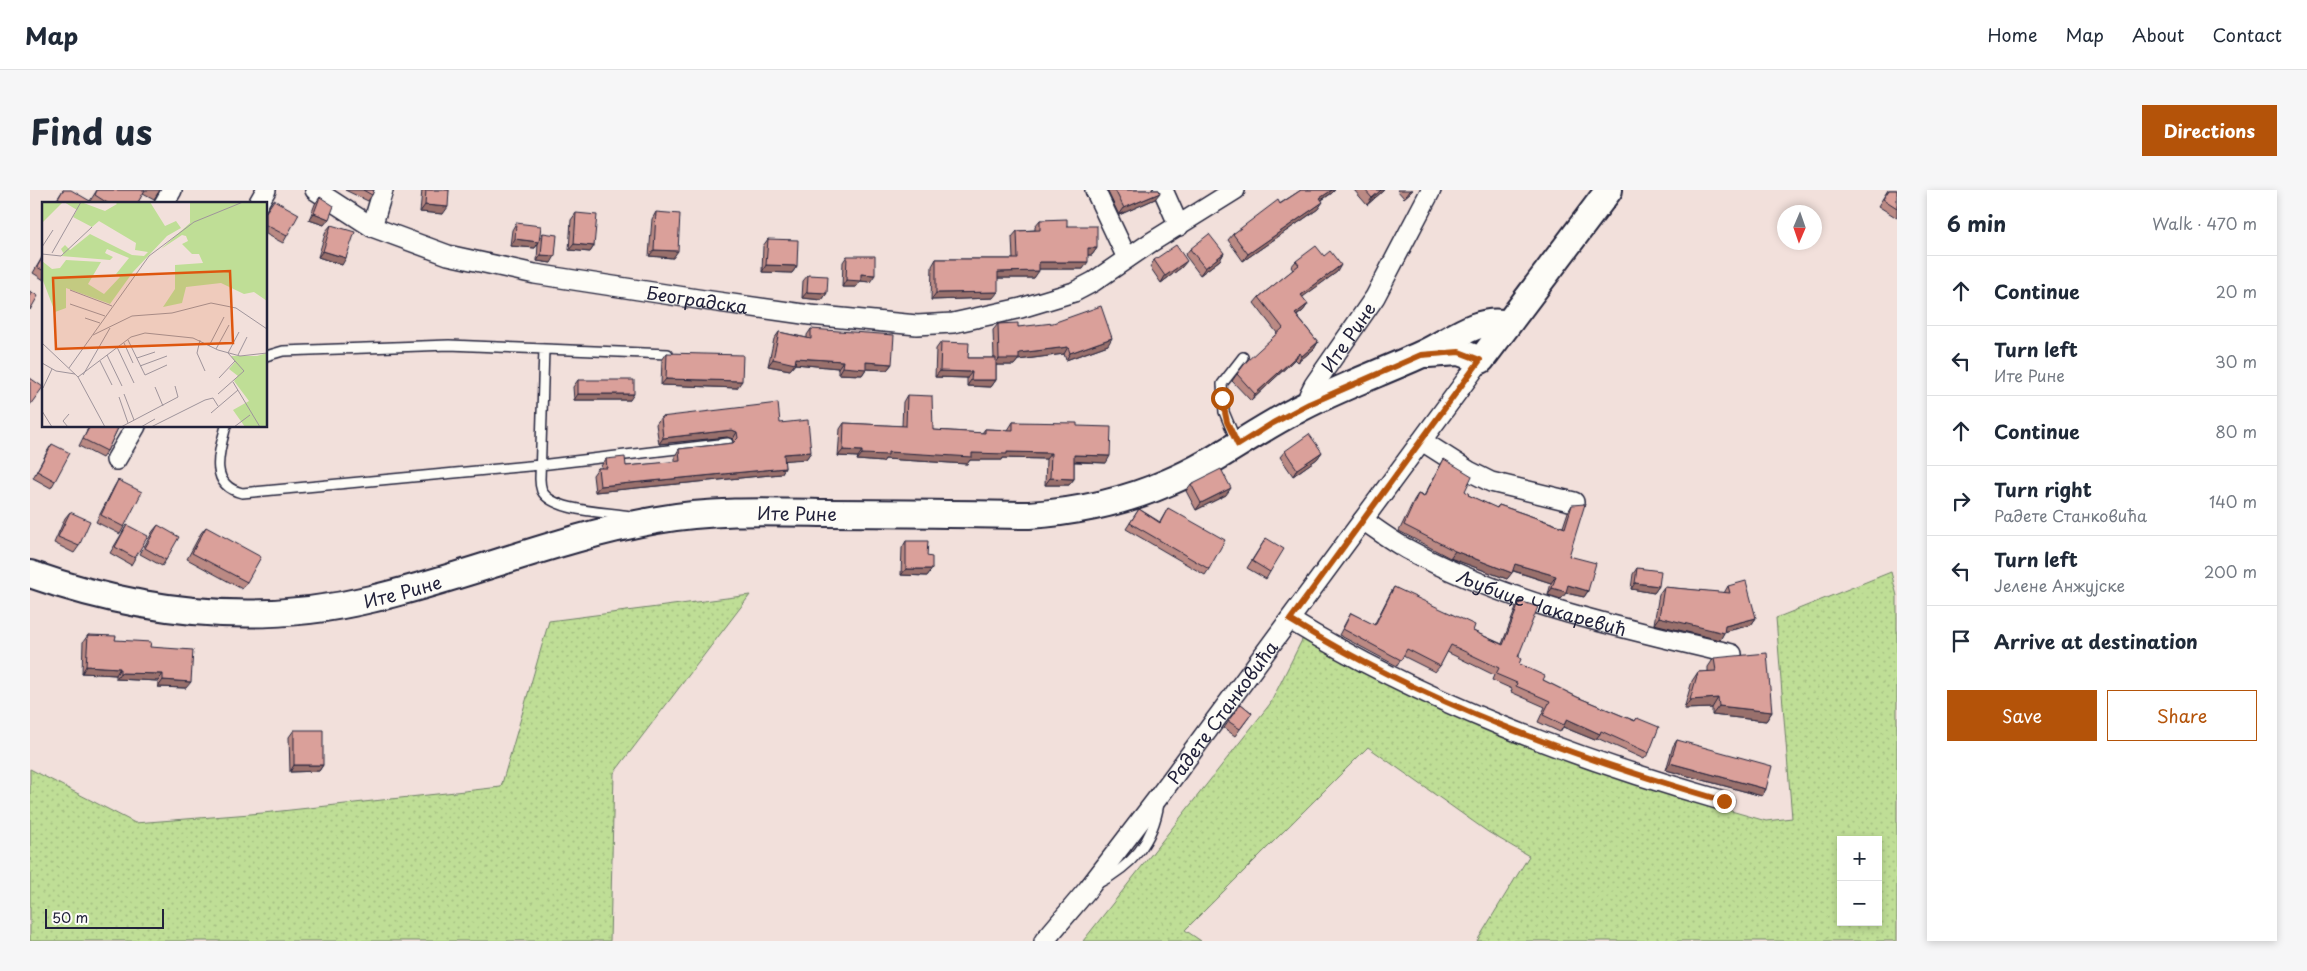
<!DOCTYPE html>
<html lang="en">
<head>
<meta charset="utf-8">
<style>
	:root { --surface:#fff; --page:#f6f6f7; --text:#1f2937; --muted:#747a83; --line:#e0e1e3; --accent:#b45309 }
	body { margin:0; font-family:"Playpen Sans",sans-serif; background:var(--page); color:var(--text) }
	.controls { position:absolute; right:15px; bottom:15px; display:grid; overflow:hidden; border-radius:0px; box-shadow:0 2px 8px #0003 }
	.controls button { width:45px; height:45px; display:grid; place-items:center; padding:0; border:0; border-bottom:1px solid var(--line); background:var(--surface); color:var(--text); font:25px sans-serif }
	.compass { position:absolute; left:1747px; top:15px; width:45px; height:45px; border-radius:50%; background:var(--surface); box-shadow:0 2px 8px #0003; rotate:182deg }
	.scale { position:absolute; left:15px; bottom:12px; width:119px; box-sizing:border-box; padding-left:5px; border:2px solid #22223b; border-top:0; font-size:14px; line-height:18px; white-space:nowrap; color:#22223b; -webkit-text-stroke:4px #fdfcf7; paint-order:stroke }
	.stop { position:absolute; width:15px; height:15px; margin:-11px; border:4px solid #b45309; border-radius:50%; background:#fff }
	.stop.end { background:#b45309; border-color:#fff; box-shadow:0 1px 5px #0008 }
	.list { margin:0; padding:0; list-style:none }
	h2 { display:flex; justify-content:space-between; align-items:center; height:65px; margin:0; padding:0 20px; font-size:21px }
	h2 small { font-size:16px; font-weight:400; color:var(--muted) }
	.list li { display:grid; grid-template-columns:32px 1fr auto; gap:15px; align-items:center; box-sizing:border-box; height:70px; padding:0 20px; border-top:1px solid var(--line) }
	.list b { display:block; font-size:19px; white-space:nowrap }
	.list p { margin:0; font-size:16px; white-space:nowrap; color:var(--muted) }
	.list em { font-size:16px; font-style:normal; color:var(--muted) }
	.actions { display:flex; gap:10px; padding:15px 20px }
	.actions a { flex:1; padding:11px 0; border:1px solid var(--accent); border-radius:0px; text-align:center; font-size:18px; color:var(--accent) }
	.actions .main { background:var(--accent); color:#fff }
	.icon { flex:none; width:28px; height:28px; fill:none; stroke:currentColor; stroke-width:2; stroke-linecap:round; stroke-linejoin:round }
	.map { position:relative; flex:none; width:1867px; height:751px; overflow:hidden; border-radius:0px }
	header { display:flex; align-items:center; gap:30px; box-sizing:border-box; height:70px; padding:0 25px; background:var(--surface); border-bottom:1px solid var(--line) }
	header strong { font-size:24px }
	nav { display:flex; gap:28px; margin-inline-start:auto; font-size:18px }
	.intro { display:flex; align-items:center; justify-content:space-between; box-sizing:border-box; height:120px; padding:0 30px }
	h1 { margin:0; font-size:35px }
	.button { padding:12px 22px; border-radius:0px; background:var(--accent); color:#fff; font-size:18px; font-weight:700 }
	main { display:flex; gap:30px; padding:0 30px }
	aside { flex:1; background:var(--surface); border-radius:0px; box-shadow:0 2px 8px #0003 }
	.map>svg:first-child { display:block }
</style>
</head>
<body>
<header>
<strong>Map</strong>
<nav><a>Home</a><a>Map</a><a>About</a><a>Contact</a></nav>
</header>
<div class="intro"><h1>Find us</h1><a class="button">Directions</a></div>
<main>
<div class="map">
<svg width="1867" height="751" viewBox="0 0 1867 751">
	<defs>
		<pattern id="green-dots" width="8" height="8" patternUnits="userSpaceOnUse" patternTransform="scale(1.25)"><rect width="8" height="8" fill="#bfde96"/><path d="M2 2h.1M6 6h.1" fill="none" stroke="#a4be82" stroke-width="1.8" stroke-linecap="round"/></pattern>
	</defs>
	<rect width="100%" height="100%" fill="#f2e0db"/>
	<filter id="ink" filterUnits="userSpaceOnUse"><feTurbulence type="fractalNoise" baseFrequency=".02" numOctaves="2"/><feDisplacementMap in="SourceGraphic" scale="10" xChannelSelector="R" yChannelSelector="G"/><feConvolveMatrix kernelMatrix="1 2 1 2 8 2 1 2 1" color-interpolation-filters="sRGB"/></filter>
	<g filter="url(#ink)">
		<path fill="url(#green-dots)" stroke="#708068" fill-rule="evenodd" d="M1861 382 1867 406V751H1447L1499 666 1458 642 1338 557 1155 740 1171 751H1053L1240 514 1273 448 1607 594 1736 631 1762 628 1746 428ZM1811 650H1848V732H1811Z
			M720 405 584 583 580 751H0V579L105 633 233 623 471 597 519 431Z"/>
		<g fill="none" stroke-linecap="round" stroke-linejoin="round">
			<defs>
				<path id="lane" d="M514 159 510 289C510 293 511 298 512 301 523 322 579 322 600 326
					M236 166 253 161 419 155 638 164
					M196 236C189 262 178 295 212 303L510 275 698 253
					M1207 253 1194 222 1192 194 1213 167
					M1067 694C1102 676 1123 652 1129 613"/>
				<g id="street">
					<path id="s1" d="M285 0 342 37 418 65 505 84 674 110 780 125 887 135 923 133 991 118 1044 102 1063 92 1120 53 1205 0"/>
					<path d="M1065 0 1097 68"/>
					<path d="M1133 0 1149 36"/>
					<path d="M134 14 142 0"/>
					<path d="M228 14 236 0"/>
					<path d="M342 37 353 0"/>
					<path id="s2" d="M1279 214V205L1284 195 1345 107 1401 0"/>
					<path d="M1392 251 1439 281 1461 292 1544 312"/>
					<path d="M86 270 106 236"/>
					<path id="s3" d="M1333 330C1347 340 1362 351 1377 359 1478 414 1592 438 1702 464"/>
					<path d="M1260 430C1395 513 1543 568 1694 611"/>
					<path id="s4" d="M1014 751 1058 699 1130 605 1451 170"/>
				</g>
				<g id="secondary">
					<path d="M1398 164 1429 162 1451 170 1579 0"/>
					<path id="s5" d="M0 384C111 423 225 437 341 409 437 387 529 347 627 330 682 320 739 322 795 323 863 323 931 324 999 325 1047 322 1096 311 1139 292 1184 273 1222 243 1265 221 1305 199 1348 184 1390 165 1417 154 1446 126 1477 134"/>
				</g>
			</defs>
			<use href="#lane" stroke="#22223b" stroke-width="12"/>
			<use href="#street" stroke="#22223b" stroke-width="22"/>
			<use href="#secondary" stroke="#22223b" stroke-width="30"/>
			<use href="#lane" stroke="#fdfcf7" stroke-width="9"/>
			<use href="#street" stroke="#fdfcf7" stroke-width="19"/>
			<use href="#secondary" stroke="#fdfcf7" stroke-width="26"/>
		</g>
		<path fill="#bb8a84" stroke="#22223b" d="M33 0 60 11 67 0H130L124 9 113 3 107 14H64L60 12 59 14H24Z
			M315 0H344L342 5 338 11Z
			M392 0H419L413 24 390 22Z
			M1077 0H1129L1125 9 1089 25Z
			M1271 0H1305L1302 3 1292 10 1288 19 1213 71 1198 50 1203 44Z
			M1324 0H1354L1337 15Z
			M1367 0H1383L1374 8Z
			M1858 0H1867V28L1848 16Z
			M290 7 294 35 279 30 285 14Z
			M236 21 257 46 253 53 236 44Z
			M626 22 643 68 619 66 622 29Z
			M546 23 564 56 560 62 539 60 541 30Z
			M1010 30 1037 36 1067 58 1062 65H1058L1053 79H1009L1004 88H968L963 108 901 110 902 76 906 69H983L982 47 987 41 1005 40V36Z
			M486 33 510 48 513 43 521 73 507 71 508 53 505 58 480 56 482 40Z
			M301 35 312 75 288 67 296 41Z
			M738 49 767 76 762 83 732 82 733 56Z
			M1160 59 1194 63 1190 70 1170 85 1155 65Z
			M14 64V90L3 83Z
			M817 66 840 92 830 91 826 97H812L813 72Z
			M1124 70 1152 77 1131 93 1120 77Z
			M1266 71 1307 82 1272 107 1278 114 1273 121 1267 126 1288 152 1284 159 1268 172 1265 169 1221 211 1202 191 1207 184 1247 143 1224 113 1229 107 1263 80 1261 77Z
			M778 85 797 103 792 110 772 108 773 91Z
			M968 134 988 137 1078 155 1036 170 1034 164 988 170 984 175H966V190L961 197 937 196V188L905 187 906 159 911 152 938 168H964L963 140Z
			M781 139 862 174 857 180 836 179 832 185 808 184V178L765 174 760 180 738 176 744 149 749 142 777 148V145Z
			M637 163 707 198 631 195 632 170Z
			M548 190 600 210H544L543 197Z
			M877 205 903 240 952 243 955 239 978 240 983 232 1047 236 1076 273 1044 272V289L1039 295H1015L1016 269 973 268 972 270H940L937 274 855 269 853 272 827 270 828 267 808 266 810 239 814 233 872 236 873 212Z
			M631 227 750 233 781 262 776 269 754 270 755 278 751 284 565 302 563 285 568 278H572L571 276 576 269 596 276 645 272V266L649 259 703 253V249L697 247 629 254 626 234Z
			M59 236H89L77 261 72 268 49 256Z
			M22 254 25 291 21 298 3 288 18 260Z
			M1255 261 1292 262 1287 269 1263 286 1250 267Z
			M1414 269 1435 301 1438 305 1466 318 1469 315 1533 337 1538 322 1542 315 1539 366 1558 401 1554 407 1536 403 1531 409 1518 405 1521 393 1483 381 1477 389 1420 368 1369 341 1384 310 1388 304 1394 306 1410 276Z
			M88 290 94 337 90 344 66 332 84 297Z
			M1161 294 1196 305 1166 320 1156 301Z
			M1138 318 1179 379 1175 385 1096 339 1109 319 1130 332Z
			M40 322 49 356 44 363 24 353 35 328Z
			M97 335 105 368 101 375 80 363Z
			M128 335 136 370 132 376 110 364 123 341Z
			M176 337 217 392 212 399 157 369 171 343Z
			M1236 348 1240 382 1236 389 1217 378Z
			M876 351 897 366 902 379 897 386 871 385 872 358Z
			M1607 378 1629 396 1624 403 1601 399 1603 384Z
			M1698 396 1726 428 1721 435 1694 442 1690 450 1624 434 1629 404 1634 397 1694 403Z
			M1364 397 1443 441 1472 454 1486 418 1490 411 1489 474 1513 490 1547 507 1605 531 1607 528 1619 563 1614 569 1567 548 1565 550 1533 537 1530 542 1508 532 1515 517 1481 502 1482 499 1462 490 1464 485 1417 462 1410 476 1405 482 1373 466 1367 476 1309 445 1317 430 1321 423 1344 435 1360 404Z
			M58 445 120 457 156 498 128 497V491L86 489V485L52 483 53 452Z
			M1684 468 1742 522 1736 531 1682 525V518L1654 519 1662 491 1668 482H1678V477Z
			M1211 514 1222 523 1205 546 1194 538Z
			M264 540 293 575 289 581 260 582 259 547Z
			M1647 550 1736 599 1732 606 1636 580 1643 556Z"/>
		<path fill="#99706c" stroke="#22223b" d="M1302 0H1305L1302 3 1285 14 1290 8Z
			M1351 0H1354L1337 15 1342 8Z
			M1380 0H1383L1374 8 1379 1Z
			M1130 3 1125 9 1089 25 1094 18Z
			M1293 12 1288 19 1213 71 1218 64Z
			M395 15 418 17 413 24 390 22Z
			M284 23 299 29 294 35 279 30Z
			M485 49 509 52 505 58 480 56Z
			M544 54 564 56 560 62 539 60Z
			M1058 58H1067L1062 65H1053Z
			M624 60 648 61 643 68 619 66Z
			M293 61 316 68 312 75 288 67Z
			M1194 63 1190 70 1170 85 1175 78Z
			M511 65 525 66 521 73 507 71Z
			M1157 71 1152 77 1131 93 1135 86Z
			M1009 72H1058L1053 79H1004Z
			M736 75 767 76 762 83 732 82Z
			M1311 75 1307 82 1266 112 1271 105Z
			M1009 81 1004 88H963L968 82Z
			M831 84 845 85 840 92 830 91 826 97H812L816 90Z
			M777 102 797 103 792 110 772 108Z
			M968 102 963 108 901 110 906 103Z
			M1278 114 1273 121 1260 130 1265 124Z
			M1082 148 1078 155 1036 170 1040 163Z
			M1288 152 1284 159 1268 172 1272 166Z
			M1038 157 1034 164 988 170 984 175H964L969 169 989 163Z
			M1270 163 1265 169 1221 211 1225 204Z
			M766 168 813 171 808 178 765 174 760 180 738 176 743 169Z
			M836 172 862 174 857 180 836 179 832 185 808 184 812 177Z
			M910 181 942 182 937 188 905 187Z
			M636 189 712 191 707 198 631 195Z
			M941 190H966L961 197 937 196Z
			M548 204H604L600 210H544Z
			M702 240 707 242 703 249 697 247 629 254 633 248Z
			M813 260 832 261 828 267 808 266Z
			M781 262 776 269 749 271 754 264Z
			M858 262 942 263 977 262 1021 263 1016 269 973 268 972 270H940L937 274 855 269 853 272 827 270 832 264Z
			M1292 262 1287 269 1263 286 1267 279Z
			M1044 265 1080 266 1076 273 1040 271Z
			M755 278 751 284 565 302 570 296Z
			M1020 288 1044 289 1039 295H1015Z
			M1201 298 1196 305 1166 320 1171 313Z
			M1425 361 1482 383 1477 389 1420 368Z
			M1485 374 1526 386 1521 393 1481 380Z
			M876 379H902L897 386 871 385Z
			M1605 393 1629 396 1624 403 1601 399Z
			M1538 395 1558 401 1554 407 1536 403 1531 409 1518 405 1522 398Z
			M1629 427 1695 436 1726 428 1721 435 1692 442 1694 443 1690 450 1624 434Z
			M56 476 90 478 86 485 52 483Z
			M90 483 133 484 128 491 86 489Z
			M133 490 161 492 156 498 128 497Z
			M1688 508 1682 518 1654 519 1660 510Z
			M1689 516 1742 522 1736 531 1682 525Z
			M1537 529 1570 544 1565 550 1533 537Z
			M1640 573 1736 599 1732 606 1636 580Z
			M264 575H293L289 581 260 582Z"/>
		<path fill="#daa09a" stroke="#22223b" d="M33 0H41L60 11 59 14H25Z
			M67 0H115L107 14H79L65 5Z
			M333 0H344L342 5Z
			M396 0H419L418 17 395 15Z
			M1085 0H1129L1130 3 1094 18Z
			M1271 0H1302L1290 8 1293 12 1218 64 1203 44 1248 10 1250 14Z
			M1335 0H1351L1342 8Z
			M1859 0H1867V18L1853 9Z
			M290 7 304 16 299 29 284 23Z
			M244 10 269 24 257 46 236 35V22Z
			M626 22 650 24 648 61 624 60Z
			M546 23 567 25 564 56 544 54Z
			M1037 29V36H1067V58H1058V72H1009V81L968 82V102L906 103V69H988L987 41 1010 40V30Z
			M486 33 511 36 509 52 485 49Z
			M301 35 325 42 316 68 293 61Z
			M513 43 527 45 525 66 511 65Z
			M1179 44 1194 63 1175 78 1160 59Z
			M738 49 768 50 767 76 736 75Z
			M1146 55 1157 71 1135 86 1124 70Z
			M1286 56 1294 66 1300 61 1311 75 1271 105 1278 114 1265 124 1288 152 1272 166 1270 163 1225 204 1207 184 1217 171 1253 138 1229 107 1269 75 1266 71Z
			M14 65V81L7 77Z
			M817 66H845V85L831 84V91L816 90Z
			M778 85 798 86 797 103 777 102Z
			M0 101 8 106 0 120Z
			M1071 116 1082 148 1040 163 1038 157 989 163V169H969L968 134 988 133V137L1023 133Z
			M781 139 864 145 862 174 836 172V179L812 177 813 171 766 168 765 174 743 169 749 142 781 149Z
			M911 152 939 153 938 168H966V190H941L942 182 910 181Z
			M637 163 713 165 712 191 636 189Z
			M0 188 13 197 0 215Z
			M548 190H604V204H548Z
			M877 205 902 206 903 240 955 243V239L983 240V232L1047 233V236L1081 237 1080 266 1044 265V289L1020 288 1021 263 977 262V264L942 263V267L858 262V265L832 264V261L813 260 814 233 876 236Z
			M748 213 750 233 778 230 781 262 754 264 755 278 570 296 568 278H577L576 269 595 267 596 276 650 271 649 259 703 253 708 248 707 242 702 240 633 248 631 227Z
			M60 236H89L77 261 53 249Z
			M1279 244 1292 262 1267 279 1255 261Z
			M22 254 40 263 25 291 7 281Z
			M1414 269 1442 286 1435 301 1439 304 1438 305 1467 318 1469 315 1535 338 1542 315 1555 314 1539 366 1566 373 1558 401 1538 395 1536 402 1522 398 1526 386 1485 374 1482 383 1425 361 1374 335 1388 304 1394 307Z
			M1191 279 1201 298 1171 313 1161 294Z
			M88 290 112 302 94 337 71 325Z
			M1138 318 1195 350 1179 379 1100 333 1109 319 1130 333Z
			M40 322 60 331 49 356 28 347Z
			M97 335 118 346 105 368 85 357Z
			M128 335 149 347 136 370 115 358Z
			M176 337 231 367 217 392 162 363Z
			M1236 348 1254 359 1240 382 1222 371Z
			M876 351H898L897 366 902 367V379H876Z
			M1607 378 1631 381 1629 396 1605 393Z
			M1716 391 1726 428 1695 436 1694 443 1629 427 1634 397 1700 403 1698 396Z
			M1364 397 1445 435 1443 441 1473 455 1490 411 1508 417 1488 467 1491 469 1489 474 1515 486 1513 490 1547 507 1605 531 1607 528 1629 537 1619 563 1571 541 1570 544 1537 529 1534 535 1513 525 1520 511 1486 496 1487 493 1466 484 1469 478 1421 455 1410 476 1377 459 1371 470 1313 439 1321 423 1345 435Z
			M58 445 86 446 85 450 121 452 120 457 163 460 161 492 133 490V484L90 483V478L56 476Z
			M1737 463 1742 522 1689 516 1688 508 1660 510 1668 482 1686 481 1684 468Z
			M1211 514 1222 523 1210 539 1198 531Z
			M264 540H293V575H264Z
			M1647 550 1742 576 1736 599 1640 573Z"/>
	</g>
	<g fill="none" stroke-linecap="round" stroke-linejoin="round" filter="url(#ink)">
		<path stroke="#b45309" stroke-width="6" d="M1192 208 1197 232 1208 255 1243 233 1279 214 1391 165 1429 162 1450 170 1260 430C1395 513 1543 567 1694 611"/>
	</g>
	<g text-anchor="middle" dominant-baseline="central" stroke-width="4.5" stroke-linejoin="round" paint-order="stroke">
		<g font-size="18" fill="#22223b" stroke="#fdfcf7">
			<text stroke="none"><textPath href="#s1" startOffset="402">Београдска</textPath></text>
			<text stroke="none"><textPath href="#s2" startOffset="79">Ите Рине</textPath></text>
			<text stroke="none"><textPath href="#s5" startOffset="784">Ите Рине</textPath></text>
			<text stroke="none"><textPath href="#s5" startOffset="379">Ите Рине</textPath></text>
			<text stroke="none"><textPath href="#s3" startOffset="198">Љубице Чакаревић</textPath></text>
			<text stroke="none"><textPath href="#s4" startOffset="290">Радете Станковића</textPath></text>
		</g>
	</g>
	<g transform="translate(12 12)">
		<rect width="225" height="225" fill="#f2e0db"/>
		<path d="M6 0H21L0 21V1ZM22 0H39L63 9 75 2 73 0H108L123 24 134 19 139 26 125 34 91 70 68 102 24 86V106L13 110 0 76V59L10 67 18 66 24 58 59 60 46 82 62 92 78 75 74 72 87 56 65 47 63 51 71 55 68 58 19 54 22 52 19 47 23 43 28 48 48 32 90 53 102 54 106 50 93 48 94 41 57 19 50 25 31 15 35 8ZM148 0H225V99L212 90 202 92 179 81 144 85 140 101 121 105 133 87V63L161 61 157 52H150L140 42 146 39 144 34 140 33 119 47 148 21ZM225 146V225H203L191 208 207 199 192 179 196 174 187 167 193 160 189 154H215L225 151Z" fill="#bfde96"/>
		<path fill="none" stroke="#9f949b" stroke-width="1" d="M0 45 11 28M10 51 39 0M0 52 19 54 50 25M28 88 70 104M28 102 63 114M43 116 58 121M51 133 90 114 130 111 169 101 194 106 225 127M86 138 103 173 125 163M158 138 155 151 163 169M0 141 36 175 63 225M82 141 91 161M167 144 182 115M75 145 92 181M174 147 187 123M186 151 197 130M65 153 80 184M196 153 205 135M95 156 113 150M58 159 70 183M0 161 14 169 33 172M98 164 125 154M27 166 107 54 152 20 201 0M41 173 68 126M36 175 89 135 103 131 151 136 176 148 198 154 225 151M177 176 193 159M191 180 218 225M113 185 121 204M1 186 10 167M82 192 92 218M176 192 202 169 186 151M77 195 86 221M0 209 10 225M169 211 196 188M26 225 21 219 27 212M79 225 136 195 133 184M99 225 113 217M109 225 163 198 171 196 176 204M192 225 208 213"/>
		<path fill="#de560e" fill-opacity="0.15" stroke="#de560e" stroke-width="2.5" d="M188 69 191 141 14 147 11 76Z"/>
		<rect width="225" height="225" fill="none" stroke="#22223b" stroke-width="2.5"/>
	</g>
</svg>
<div class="controls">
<button>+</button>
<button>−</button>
</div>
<svg class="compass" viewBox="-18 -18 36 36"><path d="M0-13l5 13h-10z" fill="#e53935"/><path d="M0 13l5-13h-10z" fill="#747a83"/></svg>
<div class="scale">50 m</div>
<div class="stop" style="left:1192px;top:208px"></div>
<div class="stop end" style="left:1694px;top:611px"></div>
</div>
<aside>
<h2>6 min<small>Walk · 470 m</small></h2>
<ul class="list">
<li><svg class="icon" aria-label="ahead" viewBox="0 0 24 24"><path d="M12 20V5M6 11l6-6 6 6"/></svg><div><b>Continue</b></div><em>20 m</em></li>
<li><svg class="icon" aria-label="left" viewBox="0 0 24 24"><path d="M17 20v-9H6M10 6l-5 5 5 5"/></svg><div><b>Turn left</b><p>Ите Рине</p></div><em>30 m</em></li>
<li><svg class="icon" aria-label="ahead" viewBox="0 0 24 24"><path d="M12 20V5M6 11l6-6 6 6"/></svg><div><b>Continue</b></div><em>80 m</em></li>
<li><svg class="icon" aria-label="right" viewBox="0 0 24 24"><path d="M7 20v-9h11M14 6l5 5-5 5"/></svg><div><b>Turn right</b><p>Радете Станковића</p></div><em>140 m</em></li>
<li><svg class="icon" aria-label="left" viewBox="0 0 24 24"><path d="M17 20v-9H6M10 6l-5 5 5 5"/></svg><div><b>Turn left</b><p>Јелене Анжујске</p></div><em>200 m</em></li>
<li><svg class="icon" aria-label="arrive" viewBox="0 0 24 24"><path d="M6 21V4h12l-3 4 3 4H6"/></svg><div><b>Arrive at destination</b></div></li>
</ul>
<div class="actions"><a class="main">Save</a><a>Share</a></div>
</aside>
</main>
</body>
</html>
